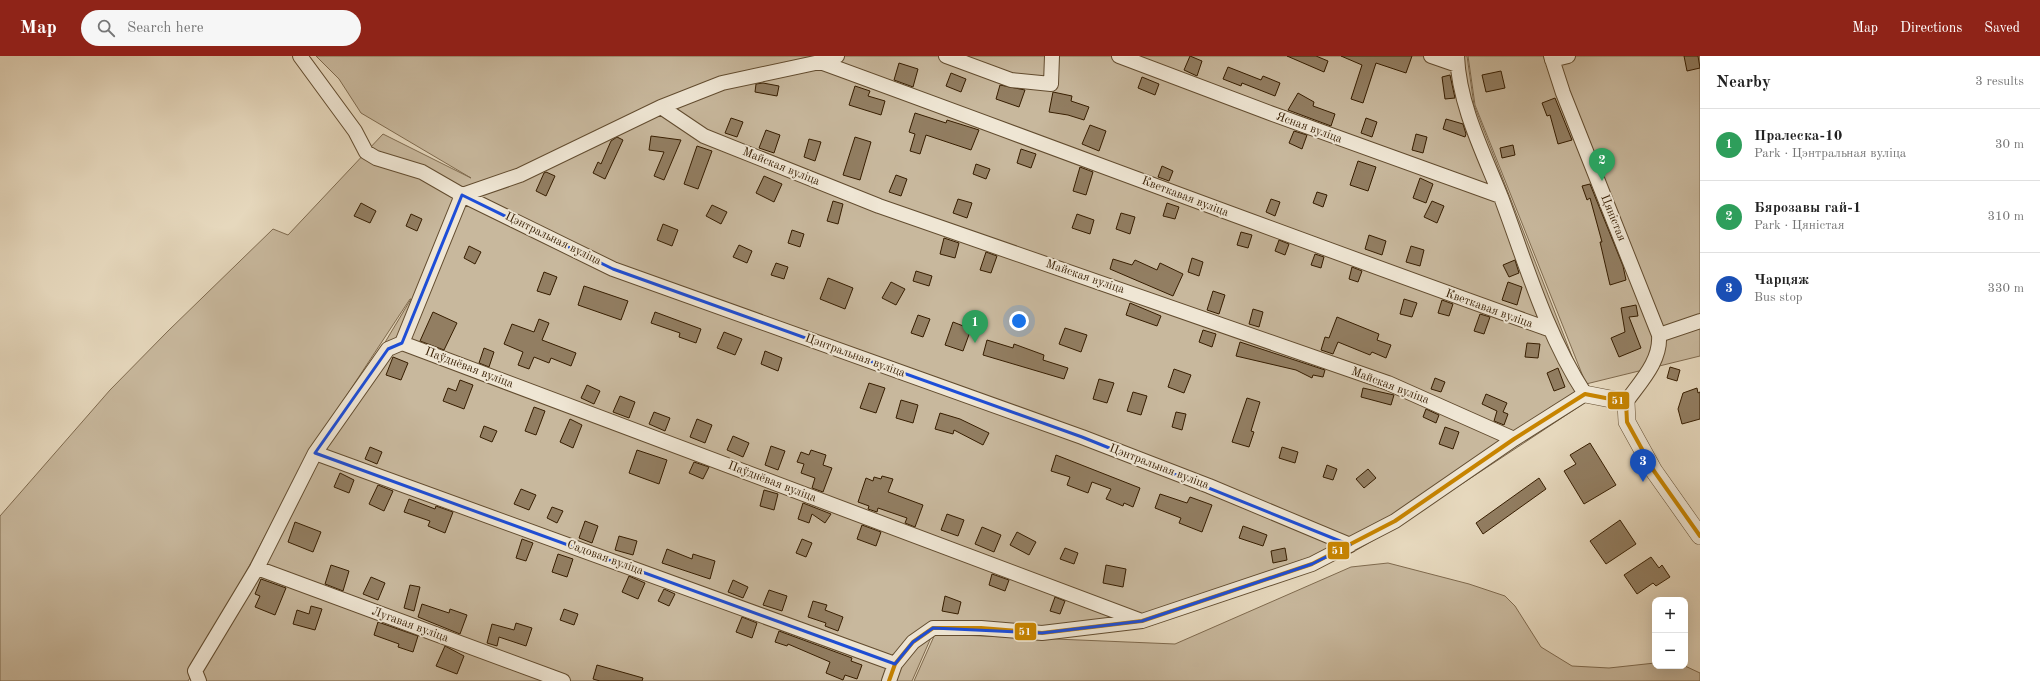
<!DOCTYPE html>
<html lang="en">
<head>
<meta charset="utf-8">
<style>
	:root { --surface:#fff; --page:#f6f6f6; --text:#222; --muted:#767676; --line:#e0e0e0; --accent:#8f2418 }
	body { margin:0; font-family:"Old Standard TT",serif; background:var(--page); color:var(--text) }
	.controls { position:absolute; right:12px; bottom:12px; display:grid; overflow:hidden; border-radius:8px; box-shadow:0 4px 16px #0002 }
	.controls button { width:36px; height:36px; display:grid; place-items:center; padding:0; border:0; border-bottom:1px solid var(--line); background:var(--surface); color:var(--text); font:20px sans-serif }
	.you { position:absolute; left:1019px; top:265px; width:14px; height:14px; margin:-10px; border:3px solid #fff; border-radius:50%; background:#1a73e8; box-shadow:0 0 0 6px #1a73e833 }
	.badge { display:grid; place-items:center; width:26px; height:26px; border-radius:50%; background:var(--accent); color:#fff; font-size:13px; font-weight:700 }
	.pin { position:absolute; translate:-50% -33px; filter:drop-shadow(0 1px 2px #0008) }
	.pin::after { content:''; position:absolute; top:21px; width:14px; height:12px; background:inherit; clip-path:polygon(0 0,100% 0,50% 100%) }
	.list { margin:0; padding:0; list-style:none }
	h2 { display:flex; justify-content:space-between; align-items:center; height:52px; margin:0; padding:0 16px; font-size:17px }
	h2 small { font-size:13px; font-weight:400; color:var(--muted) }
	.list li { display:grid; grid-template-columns:26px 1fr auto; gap:12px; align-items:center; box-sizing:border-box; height:72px; padding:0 16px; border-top:1px solid var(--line) }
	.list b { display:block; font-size:15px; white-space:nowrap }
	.list p { margin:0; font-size:13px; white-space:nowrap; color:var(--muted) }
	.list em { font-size:13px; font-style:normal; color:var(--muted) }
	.icon { flex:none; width:22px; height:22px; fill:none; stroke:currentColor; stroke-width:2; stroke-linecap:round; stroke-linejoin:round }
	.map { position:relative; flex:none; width:1700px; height:625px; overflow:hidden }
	header { display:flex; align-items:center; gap:24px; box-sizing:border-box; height:56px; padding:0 20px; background:var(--accent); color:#fff }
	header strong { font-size:19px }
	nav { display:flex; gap:22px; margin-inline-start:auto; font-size:14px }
	.search { width:280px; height:36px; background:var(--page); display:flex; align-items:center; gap:10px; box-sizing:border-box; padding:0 14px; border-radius:22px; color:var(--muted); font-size:15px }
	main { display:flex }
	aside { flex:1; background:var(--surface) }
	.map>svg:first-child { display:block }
</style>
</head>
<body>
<header>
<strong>Map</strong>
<div class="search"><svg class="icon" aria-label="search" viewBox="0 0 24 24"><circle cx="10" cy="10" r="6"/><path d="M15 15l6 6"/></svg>Search here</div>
<nav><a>Map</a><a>Directions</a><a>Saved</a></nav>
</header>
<main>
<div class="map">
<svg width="1700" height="625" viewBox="0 0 1700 625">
	<rect width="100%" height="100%" fill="#e6d8bd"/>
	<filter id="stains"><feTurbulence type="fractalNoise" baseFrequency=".005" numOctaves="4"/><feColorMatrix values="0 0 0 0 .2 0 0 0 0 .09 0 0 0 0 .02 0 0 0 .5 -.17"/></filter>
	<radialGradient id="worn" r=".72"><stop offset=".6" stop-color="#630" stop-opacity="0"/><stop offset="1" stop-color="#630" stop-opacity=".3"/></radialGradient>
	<path fill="#c8b89d" stroke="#7f6a4e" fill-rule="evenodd" d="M316 0H1467L1474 49 1589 344 1398 470 1348 499 1147 570 933 577 912 625H194L191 620 188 625H0V460L110 334 168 275 273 173 288 179 383 78 471 122 361 57 339 23ZM410 243H411L237 533 310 395Z
		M1468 0H1700V300L1586 328 1475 49Z
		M1388 507 1469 528 1505 540 1515 550 1541 591 1572 610 1609 612 1655 607V610H1685L1700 617V625H914L935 578 1175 588 1351 511Z"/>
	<path fill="#927e62" stroke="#361d00" d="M1190 0 1202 5 1197 20 1184 14Z
		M1287 0H1316L1328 5 1324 16Z
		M1341 0H1412L1406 17 1376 7 1363 47 1351 43 1362 9Z
		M1684 0H1698L1700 12 1687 15Z
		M899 7 918 13 913 31 894 24Z
		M1228 11 1261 24 1263 20 1280 27 1275 40 1242 27 1241 30 1223 23Z
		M1501 15 1505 32 1486 36 1482 19Z
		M951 17 966 23 961 36 946 30Z
		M1450 19 1455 42 1445 43 1442 21Z
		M1142 21 1159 28 1155 39 1138 32Z
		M763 27 779 30 777 40 755 36 756 28Z
		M1000 29 1025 34 1019 51 996 43Z
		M855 30 870 35 868 40 885 45 881 59 849 49Z
		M1053 36 1072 40 1071 45 1089 51 1084 64 1068 59 1049 56Z
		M1298 37 1314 46 1313 50 1335 58 1331 70 1288 54Z
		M1555 42 1572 84 1558 88 1550 59 1547 60 1542 47Z
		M915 57 946 67 947 64 979 74 971 94 926 79 920 98 910 95 915 78 909 76Z
		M731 62 743 66 737 81 725 77Z
		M1366 62 1377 66 1372 81 1361 77Z
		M1446 63 1463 68 1466 78 1465 81 1443 73Z
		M1090 69 1106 75 1099 95 1082 88Z
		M766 74 780 79 774 97 759 92Z
		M1294 75 1307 79 1302 93 1289 87Z
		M1416 78 1427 81 1423 97 1412 94Z
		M651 80 681 84 664 124 654 120 664 96 649 94Z
		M617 81 623 84 605 123 593 117 598 106 601 108 611 85Z
		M855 81 871 86 860 124 843 119Z
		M809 83 821 86 815 105 804 101Z
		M1513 89 1515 99 1502 102 1500 92Z
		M697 90 712 95 698 133 684 128Z
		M1021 93 1036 98 1031 112 1017 107Z
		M1358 105 1376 111 1368 135 1350 129Z
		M976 108 990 113 986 123 973 118Z
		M1162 110 1173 115 1169 125 1158 121Z
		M1080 111 1093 116 1086 139 1073 135Z
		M546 116 555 120 546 140 536 135 544 117Z
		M896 119 907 123 901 140 889 136Z
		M764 120 782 128 774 146 756 137Z
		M1420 122 1433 128 1426 147 1413 142Z
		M1590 128 1623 210 1626 224 1610 229 1600 186H1602L1590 142 1587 144 1582 130Z
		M1317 136 1327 139 1323 151 1313 147Z
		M958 143 972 147 967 162 953 157Z
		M1271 143 1280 146 1275 160 1266 156Z
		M833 145 843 148 838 168 827 165Z
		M1432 145 1444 150 1437 167 1424 161Z
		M361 147 376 155 370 167 354 160Z
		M1167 147 1179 151 1175 163 1163 160Z
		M712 149 727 156 721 168 706 160Z
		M1121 157 1135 161 1130 178 1116 173Z
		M411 158 422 163 417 175 406 170Z
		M1077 158 1094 164 1090 178 1072 172Z
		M663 168 678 174 672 190 657 184Z
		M792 174 804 178 800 191 788 187Z
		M1241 176 1252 179 1248 192 1237 189Z
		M1369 179 1386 185 1382 199 1365 193Z
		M944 182 959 187 955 202 940 198Z
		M1279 184 1289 188 1285 199 1275 195Z
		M739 189 752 195 747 207 733 201Z
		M469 190 481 196 475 208 464 202Z
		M1411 190 1424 194 1420 210 1406 206Z
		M986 196 997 200 991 217 980 214Z
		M1315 198 1324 201 1321 212 1311 209Z
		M1192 202 1203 206 1199 220 1188 216Z
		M1113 203 1132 209 1135 204 1157 214 1160 207 1183 218 1173 240 1110 213Z
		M1515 204 1519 217 1509 221 1503 209Z
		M776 207 788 211 784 223 771 219Z
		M1352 211 1362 215 1358 226 1349 223Z
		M916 215 932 220 929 230 913 225Z
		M544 216 557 221 550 239 537 235Z
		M828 222 853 232 845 253 820 243Z
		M891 226 905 233 896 249 882 242Z
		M1508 226 1522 231 1517 249 1502 244Z
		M584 230 628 245 621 264 578 249Z
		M1213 235 1225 239 1219 258 1207 254Z
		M1404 243 1417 247 1412 261 1400 258Z
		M1442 244 1453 248 1449 260 1438 257Z
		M1130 247 1161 260 1157 270 1126 259Z
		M1636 249 1638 260 1629 261 1641 292 1619 301 1611 282 1625 276 1621 252Z
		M1253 253 1263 256 1259 271 1249 268Z
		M433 256 457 267 444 294 420 285Z
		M655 256 701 273 696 287 679 281 680 277 651 267Z
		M1480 258 1490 261 1484 278 1474 275Z
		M918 259 930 263 923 281 911 277Z
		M1337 261 1379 278 1377 284 1391 289 1386 302 1372 296 1370 299 1338 286 1333 298 1321 294 1325 281 1329 282Z
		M539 263 549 267 542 284 576 297 571 310 551 302 549 307 534 301 529 313 518 309 523 296 504 288 512 268 534 276Z
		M953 266 971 273 963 295 945 289Z
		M1065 272 1087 279 1081 296 1059 288Z
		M1203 274 1216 278 1212 291 1199 286Z
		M724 276 742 283 735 299 717 292Z
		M987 284 1013 292 1014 288 1044 299 1043 304 1068 312 1064 323 983 299Z
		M1240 286 1325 314 1323 321 1313 319 1312 322 1296 314 1236 300Z
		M1527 287 1540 288 1538 302 1525 301Z
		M484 292 494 296 489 311 479 307Z
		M765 295 782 302 778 315 761 308Z
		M393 301 408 307 401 324 386 319Z
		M1670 311 1680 314 1677 325 1667 322Z
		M1558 312 1565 331 1554 335 1547 317Z
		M1174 313 1191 319 1184 337 1168 331Z
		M1435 322 1445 326 1441 336 1431 333Z
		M1099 323 1114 327 1107 347 1093 343Z
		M460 324 473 329 464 353 443 345 448 332 456 335Z
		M869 327 885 332 876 357 860 352Z
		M587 329 600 335 594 348 581 342Z
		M1363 332 1394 339 1391 349 1361 341Z
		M1697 332 1698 337 1700 336V363L1682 368 1678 353 1683 337Z
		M1133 336 1147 340 1141 359 1127 355Z
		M1486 338 1507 347 1503 356 1508 358 1504 369 1494 365 1497 355 1482 348Z
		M620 340 635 346 629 362 613 356Z
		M1247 342 1260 346 1251 375 1254 376 1249 391 1232 386Z
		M901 344 918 349 913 367 896 362Z
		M534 351 545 355 536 379 525 375Z
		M1426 353 1439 359 1436 367 1423 361Z
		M654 356 670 362 665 375 649 368Z
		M1176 356 1186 358 1182 374 1172 371Z
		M940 357 960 363 989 377 983 389 954 374 953 378 935 373Z
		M570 363 582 369 573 392 560 386Z
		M697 363 712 369 705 387 690 381Z
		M484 370 497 375 492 386 480 381Z
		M1445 371 1459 376 1453 393 1439 388Z
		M733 380 749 387 743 401 727 394Z
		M1590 387 1616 429 1584 448 1564 415 1576 408 1570 399Z
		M771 390 785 395 778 414 765 409Z
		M370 391 382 396 377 408 365 403Z
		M1282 391 1298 396 1295 407 1279 402Z
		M637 394 667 404 659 428 629 417Z
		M811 394 826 399 823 409 832 412 823 436 812 432 815 422 801 417 804 408 797 406 801 396 809 399Z
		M1056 399 1140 432 1133 451 1124 447 1123 450 1106 443 1111 433 1092 426 1088 437 1067 429 1070 421 1051 415Z
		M694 406 709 411 703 423 689 417Z
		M1327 409 1337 413 1333 424 1323 421Z
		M1368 413 1376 422 1364 432 1356 423Z
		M340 417 354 424 349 437 334 431Z
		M882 420 893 423 888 436 923 449 915 471 905 467 907 462 878 452 877 456 868 453 869 450 858 446 866 422 873 425 874 421 881 423Z
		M1539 422 1546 433 1483 478 1476 467Z
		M378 429 393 435 384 455 369 448Z
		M521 433 536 439 529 454 514 448Z
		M764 434 778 438 774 454 760 450Z
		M1160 438 1187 447 1190 441 1212 449 1202 476 1179 467 1181 462 1155 452Z
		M409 443 435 453 436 450 453 456 445 477 428 470 430 465 404 456Z
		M803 447 831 458 825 467 812 458 809 467 798 463Z
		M552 451 563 455 557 467 547 462Z
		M947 458 964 464 958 480 941 474Z
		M1620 464 1636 488 1606 508 1590 485Z
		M585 465 598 470 592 487 579 482Z
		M295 466 321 476 313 496 288 486Z
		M862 469 881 476 876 490 857 483Z
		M1243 470 1267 479 1263 490 1239 482Z
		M982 471 1001 479 994 496 975 488Z
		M1017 476 1036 486 1029 499 1010 489Z
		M619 480 637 485 633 499 615 494Z
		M522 483 533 487 526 505 516 502Z
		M802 483 812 487 806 501 796 497Z
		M1065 492 1078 497 1074 508 1060 503Z
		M1285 492 1287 504 1273 507 1271 495Z
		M667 493 692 503 693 498 715 505 710 523 662 507Z
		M558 498 573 503 567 521 552 516Z
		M1651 501 1659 512 1662 509 1670 521 1656 530 1653 527 1637 538 1624 519Z
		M331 509 349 515 343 535 325 528Z
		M1106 509 1126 513 1123 531 1103 527Z
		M992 518 1009 524 1005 535 989 529Z
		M629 520 645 527 638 543 622 536Z
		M371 521 385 527 378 544 363 538Z
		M261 523 286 532 275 559 255 551 260 540 255 538Z
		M733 524 748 531 743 542 728 536Z
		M410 529 420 531 414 555 404 552Z
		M664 533 675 538 669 550 658 545Z
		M769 534 787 540 782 555 763 549Z
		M945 540 961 546 958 558 942 555Z
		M1055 541 1065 545 1060 558 1050 555Z
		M813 545 827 549 825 554 843 561 838 575 825 570 826 567 808 561Z
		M422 548 449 557 450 553 467 559 460 578 418 561Z
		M311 550 322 553 315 574 293 568 297 554 309 558Z
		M564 553 578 558 574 569 560 564Z
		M742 561 757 567 752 582 736 576Z
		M378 566 418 580 413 596 398 591 399 588 374 579Z
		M516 567 532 572 526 590 499 581 497 590 487 587 492 568 514 574Z
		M779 575 852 602 851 605 862 609 857 623 845 619 843 624 826 617 830 606 788 588 787 590 775 586Z
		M445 590 464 600 457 618 436 610Z
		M597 609 643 622 642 625H600L593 623Z"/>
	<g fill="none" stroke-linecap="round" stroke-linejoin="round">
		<defs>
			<path id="minor" d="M300 0 355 75 366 96 376 102 422 116 462 139 613 213 1082 381 1209 430 1350 489
				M946 0 1011 24 1051 28 1052 0
				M1119 0 1270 57 1500 140
				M1431 0 1457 9
				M1551 0 1563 37 1659 279C1661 305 1641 325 1626 346
				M1552 4 1568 0
				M820 6C1064 95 1306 187 1551 274
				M661 51 704 80 879 150 1388 327 1514 383
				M1659 279 1700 265
				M402 287 1139 564
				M315 397 895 608
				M257 512 563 625
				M199 625 195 615 257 512 315 397 388 293 402 287 462 139 520 119 661 51 722 27 820 6 837 0
				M889 625 895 608 913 586 933 572H981L1042 577 1142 565 1312 508 1395 465 1514 383 1585 338C1546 278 1526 208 1501 141 1483 96 1459 49 1457 0"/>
			<path id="tertiary" d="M1585 338 1626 346 1627 366 1654 415 1700 480"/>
		</defs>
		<use href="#minor" stroke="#624c2f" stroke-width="16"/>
		<use href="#tertiary" stroke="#624c2f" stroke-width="18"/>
		<use href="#minor" stroke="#efe6d4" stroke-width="14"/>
		<use href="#tertiary" stroke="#efe6d4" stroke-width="17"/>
		<defs>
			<path id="bus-1" d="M889 625 895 608 913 586 933 572H981L1042 577 1142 565 1312 508 1395 465 1514 383 1585 338 1626 346 1627 366 1654 415 1700 480"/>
		</defs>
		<use href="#bus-1" stroke="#efe6d4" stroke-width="7"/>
		<use href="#bus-1" stroke="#c78400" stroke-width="4"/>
	</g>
	<path fill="none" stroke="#1d4ed8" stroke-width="3" stroke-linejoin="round" d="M462 139 613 213 1082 381 1350 489 1312 508 1142 565 1042 577 933 572 913 586 895 608 315 397 388 293 402 287Z"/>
	<g text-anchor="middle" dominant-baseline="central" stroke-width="4" stroke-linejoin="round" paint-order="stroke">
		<g font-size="12" fill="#361d00" stroke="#efe6d4">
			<text transform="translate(1309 72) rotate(20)">Ясная вуліца</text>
			<text transform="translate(781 111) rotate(22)">Майская вуліца</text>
			<text transform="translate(1185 141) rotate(21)">Кветкавая вуліца</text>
			<text transform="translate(1613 162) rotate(68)">Цяністая</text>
			<text transform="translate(553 183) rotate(26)">Цэнтральная вуліца</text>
			<text transform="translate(1085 221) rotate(19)">Майская вуліца</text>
			<text transform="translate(1489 253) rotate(20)">Кветкавая вуліца</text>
			<text transform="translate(855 300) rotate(20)">Цэнтральная вуліца</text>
			<text transform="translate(469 312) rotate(21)">Паўднёвая вуліца</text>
			<text transform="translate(1390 330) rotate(21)">Майская вуліца</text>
			<text transform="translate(1159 411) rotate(21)">Цэнтральная вуліца</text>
			<text transform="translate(772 426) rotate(21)">Паўднёвая вуліца</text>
			<text transform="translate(605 502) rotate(20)">Садовая вуліца</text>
			<text transform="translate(410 569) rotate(20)">Лугавая вуліца</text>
		</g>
	</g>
	<g stroke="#efe6d4" stroke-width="1.5">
		<rect x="1607" y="335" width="23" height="19" rx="4" fill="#c78400"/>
		<rect x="1327" y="485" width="23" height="19" rx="4" fill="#c78400"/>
		<rect x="1014" y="566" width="23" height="19" rx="4" fill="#c78400"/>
	</g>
	<g font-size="11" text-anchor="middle" font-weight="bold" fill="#fff">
		<text x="1618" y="348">51</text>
		<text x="1338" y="498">51</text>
		<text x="1025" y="579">51</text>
	</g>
	<rect width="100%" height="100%" filter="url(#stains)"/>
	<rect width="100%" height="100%" fill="url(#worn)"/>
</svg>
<div class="controls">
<button>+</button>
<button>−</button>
</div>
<div class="you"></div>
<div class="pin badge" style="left:975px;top:287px;background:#2e9e5b">1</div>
<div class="pin badge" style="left:1602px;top:125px;background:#2e9e5b">2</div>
<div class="pin badge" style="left:1643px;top:426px;background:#1a4fb4">3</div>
</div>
<aside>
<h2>Nearby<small>3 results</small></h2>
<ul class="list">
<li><span class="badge" style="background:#2e9e5b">1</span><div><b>Пралеска-10</b><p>Park · Цэнтральная вуліца</p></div><em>30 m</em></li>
<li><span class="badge" style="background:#2e9e5b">2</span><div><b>Бярозавы гай-1</b><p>Park · Цяністая</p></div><em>310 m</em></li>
<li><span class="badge" style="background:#1a4fb4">3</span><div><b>Чарцяж</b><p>Bus stop</p></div><em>330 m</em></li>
</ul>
</aside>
</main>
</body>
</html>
